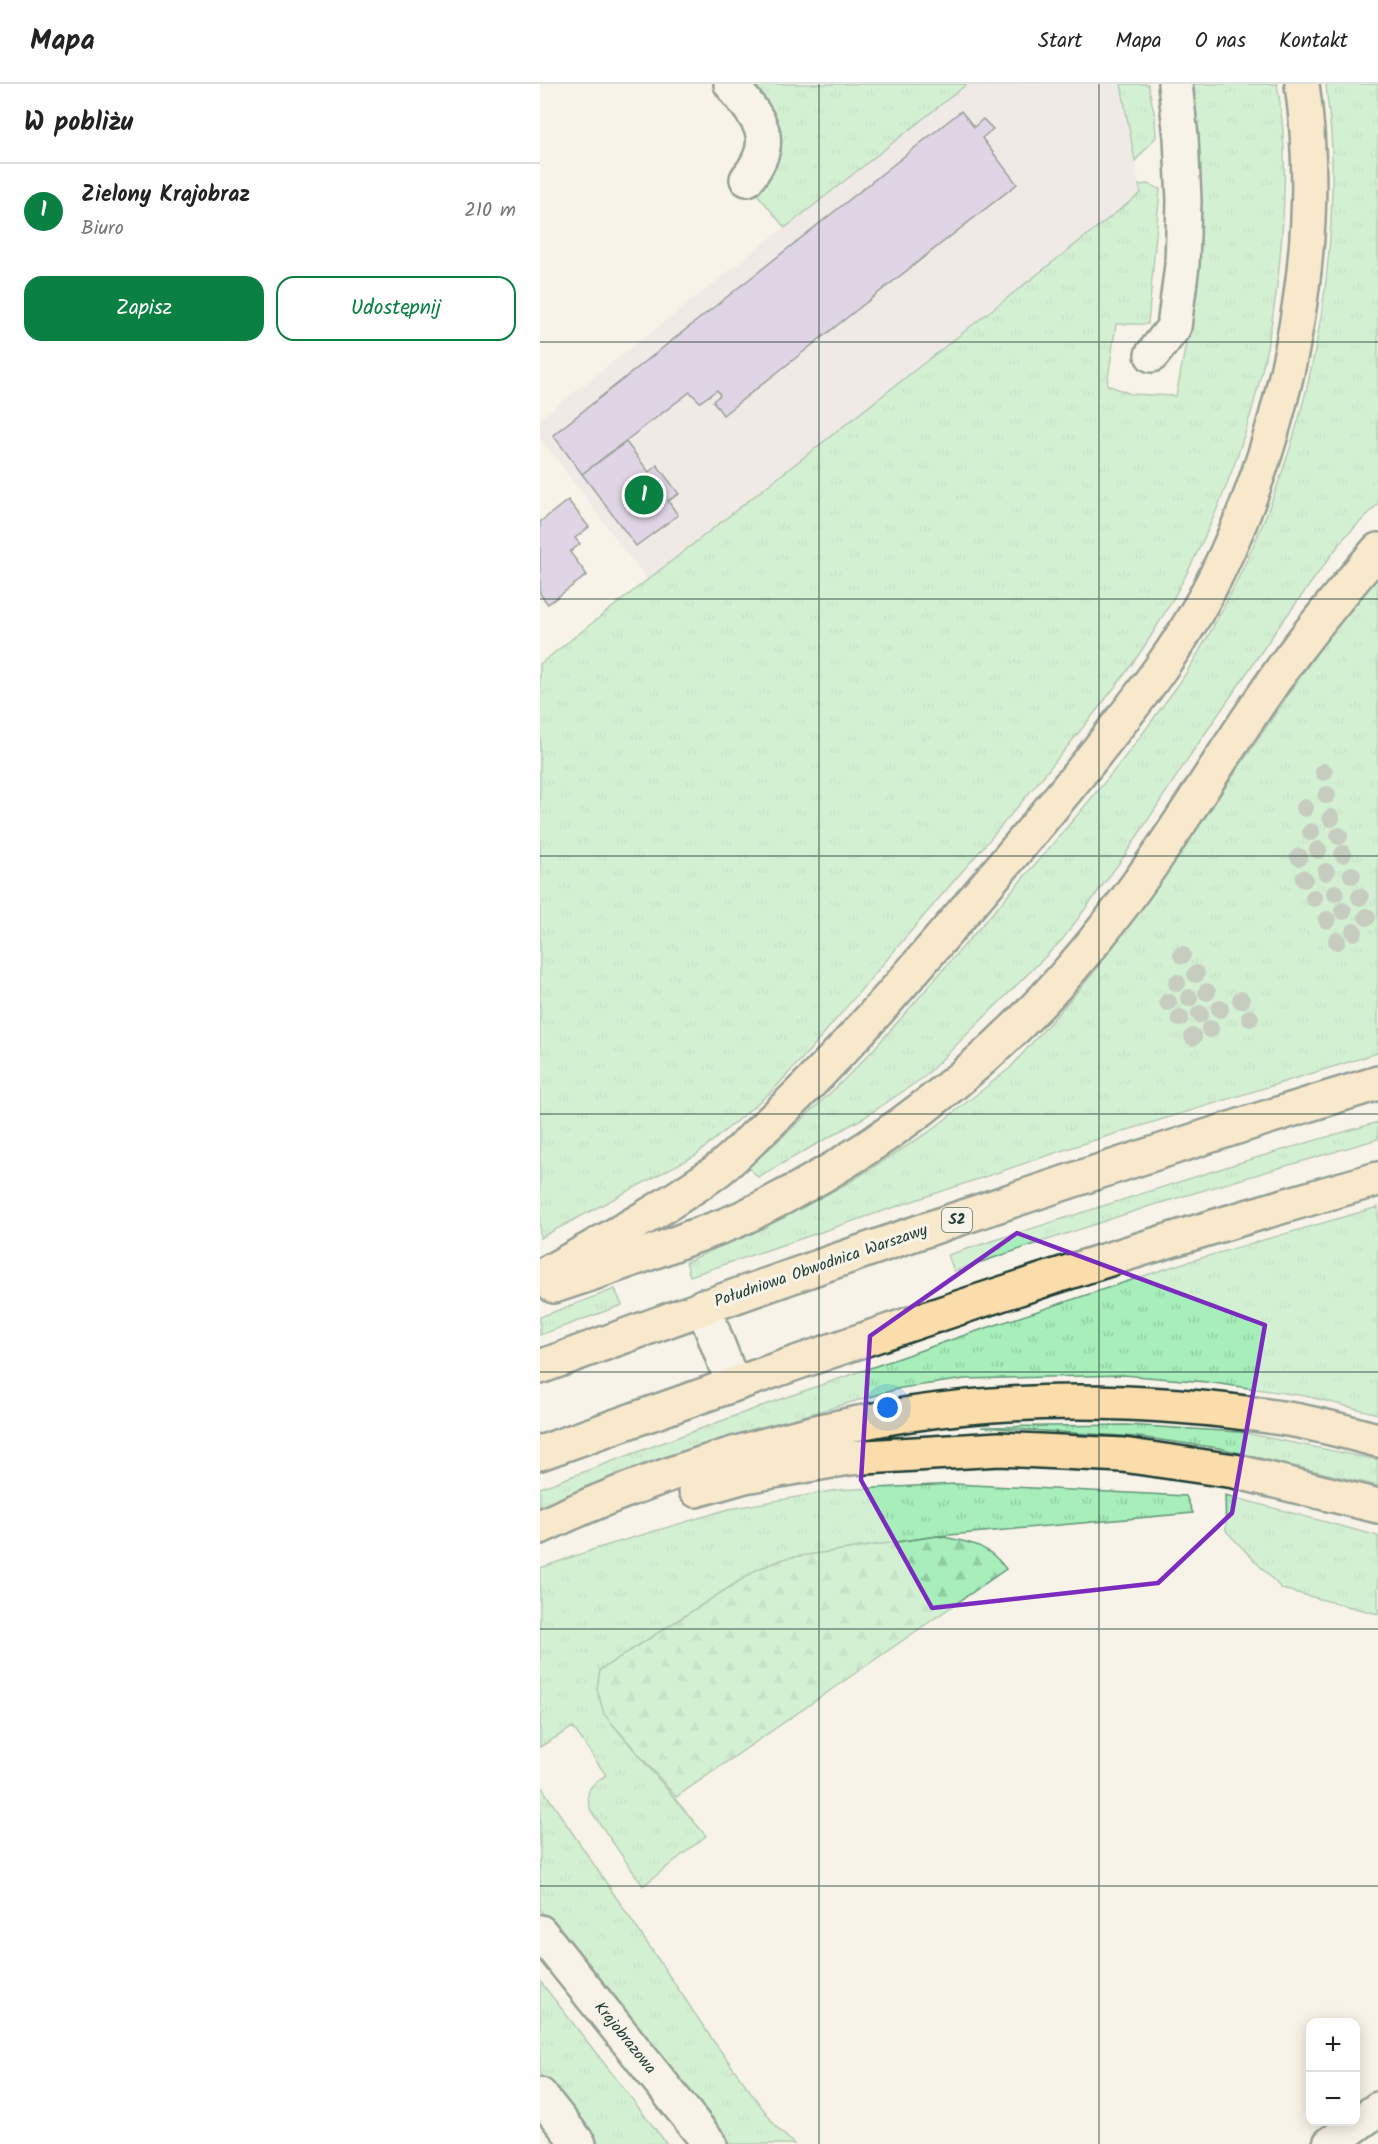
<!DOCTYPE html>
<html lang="pl">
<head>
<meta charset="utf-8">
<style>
	:root { --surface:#fff; --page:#f2f2f2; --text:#222; --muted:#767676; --line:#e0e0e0; --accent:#0b8043 }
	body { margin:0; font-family:Kalam,sans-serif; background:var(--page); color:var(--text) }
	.controls { position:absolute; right:18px; bottom:18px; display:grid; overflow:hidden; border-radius:12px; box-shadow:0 3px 15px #0003 }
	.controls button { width:54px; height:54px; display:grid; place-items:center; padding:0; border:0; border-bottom:2px solid var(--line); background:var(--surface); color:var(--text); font:30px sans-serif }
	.you { position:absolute; left:348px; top:1324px; width:21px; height:21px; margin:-15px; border:4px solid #fff; border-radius:50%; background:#1a73e8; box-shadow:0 0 0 9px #1a73e833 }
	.badge { display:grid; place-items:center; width:39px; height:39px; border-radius:50%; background:var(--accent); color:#fff; font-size:20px; font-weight:700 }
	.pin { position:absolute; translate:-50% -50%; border:3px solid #fff; box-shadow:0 2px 6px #0006 }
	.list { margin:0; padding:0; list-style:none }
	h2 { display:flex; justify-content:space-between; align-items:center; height:78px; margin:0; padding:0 24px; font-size:26px }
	h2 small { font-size:20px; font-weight:400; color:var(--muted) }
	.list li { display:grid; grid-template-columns:39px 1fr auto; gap:18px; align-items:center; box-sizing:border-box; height:96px; padding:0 24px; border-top:2px solid var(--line) }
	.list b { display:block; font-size:22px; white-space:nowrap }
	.list p { margin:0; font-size:20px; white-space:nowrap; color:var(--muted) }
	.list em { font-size:20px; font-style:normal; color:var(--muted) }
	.actions { display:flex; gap:12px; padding:18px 24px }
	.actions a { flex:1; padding:14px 0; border:2px solid var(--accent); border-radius:18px; text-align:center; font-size:21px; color:var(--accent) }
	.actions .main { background:var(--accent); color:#fff }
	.map { position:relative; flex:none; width:838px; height:2060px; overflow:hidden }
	header { display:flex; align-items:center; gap:36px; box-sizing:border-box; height:84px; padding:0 30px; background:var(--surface); border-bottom:2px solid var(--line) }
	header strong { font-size:28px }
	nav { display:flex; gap:33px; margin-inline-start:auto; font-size:21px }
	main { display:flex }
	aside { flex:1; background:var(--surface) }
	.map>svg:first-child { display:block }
</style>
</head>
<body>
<header>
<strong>Mapa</strong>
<nav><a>Start</a><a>Mapa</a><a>O nas</a><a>Kontakt</a></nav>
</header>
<main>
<aside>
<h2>W pobliżu<small></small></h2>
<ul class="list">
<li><span class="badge">1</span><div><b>Zielony Krajobraz</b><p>Biuro</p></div><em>210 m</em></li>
</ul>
<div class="actions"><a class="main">Zapisz</a><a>Udostępnij</a></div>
</aside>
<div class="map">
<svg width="838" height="2060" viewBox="0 0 838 2060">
	<defs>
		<pattern id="grass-tufts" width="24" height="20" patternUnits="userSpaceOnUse" patternTransform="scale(1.5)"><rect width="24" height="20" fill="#a7eebb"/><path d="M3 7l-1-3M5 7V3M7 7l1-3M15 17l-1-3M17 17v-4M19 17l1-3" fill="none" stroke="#8fcda1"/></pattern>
		<pattern id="forest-firs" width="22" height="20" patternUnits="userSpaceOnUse" patternTransform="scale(1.5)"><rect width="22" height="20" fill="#a7eebb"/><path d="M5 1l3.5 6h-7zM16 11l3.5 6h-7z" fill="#8fcda1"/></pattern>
	</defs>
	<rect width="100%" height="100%" fill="#f7f3e8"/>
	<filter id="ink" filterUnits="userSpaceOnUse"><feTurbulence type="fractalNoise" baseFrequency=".0167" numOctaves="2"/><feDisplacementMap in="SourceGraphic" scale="12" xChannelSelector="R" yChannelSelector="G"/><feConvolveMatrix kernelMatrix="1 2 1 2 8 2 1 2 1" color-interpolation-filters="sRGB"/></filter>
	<g filter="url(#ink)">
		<path fill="#e7e0e6" d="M427 0H581L601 109 107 496 0 354V335Z"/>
		<path fill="url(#grass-tufts)" stroke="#639678" stroke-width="1.5" d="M208 0H427L245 144 213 105 237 78 236 48Z
			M581 0H608L615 33 616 53 595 77Z
			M650 0H737C748 61 745 123 739 184 726 313 682 437 614 547 594 580 569 611 544 642 508 687 471 731 433 775 378 838 324 903 269 967L232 1007 156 1071 0 1154V580L601 109 599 101 608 100 620 105 608 240H576L567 301 591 310 636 312C644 271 652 231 657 189 665 126 660 62 650 0Z
			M786 0H838V420L804 454 737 545 651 670 585 771 522 856 384 993 325 1033 218 1093 208 1083C250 1047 292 1010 330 969 373 922 414 872 457 824 509 764 562 705 609 641 620 625 632 610 643 594 743 434 796 260 792 70 792 47 788 23 786 0Z
			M838 491V969L542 1060 150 1192 146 1178 228 1141 310 1098 389 1048 470 984 551 892 632 782 784 558 821 509Z
			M838 1038V1055L610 1122 414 1187 408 1171 702 1078Z
			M838 1123V1330L766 1312 666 1298 583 1291 425 1295 361 1304 172 1358 0 1422V1404L238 1316 425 1251 637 1181Z
			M75 1205 82 1221 0 1251V1233Z
			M586 1341 700 1348 838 1376V1402L679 1364 598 1353 441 1343Z
			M415 1400 646 1412 653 1429 398 1452 247 1474 218 1485 60 1586 57 1605 64 1630 166 1752 103 1802 51 1727C44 1706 49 1702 66 1691L33 1643 0 1663V1484L58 1464 189 1425 297 1406Z
			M685 1411 838 1452V1530L742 1505 686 1447Z
			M0 1701 172 1955 237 2044 254 2060H188L0 1826Z
			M0 1897 127 2060H58L0 1990Z"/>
		<path fill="url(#forest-firs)" stroke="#639678" stroke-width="1.5" d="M398 1452C428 1458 447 1459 466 1485L136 1713 64 1630 57 1605 60 1586 218 1485 247 1474Z"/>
		<path fill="#c3b2e3" stroke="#1f3d34" stroke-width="1.5" d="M421 27 434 43 443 35 453 45 442 54 477 100 183 331 173 317 180 311 177 306 160 318 150 308 42 390 13 351Z
			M86 358 109 388 117 381 139 410 128 417 138 431 96 462 42 390Z
			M28 416 49 443 35 454 40 460 30 468 47 491 8 520 0 510V438Z"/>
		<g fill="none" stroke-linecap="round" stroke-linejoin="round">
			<defs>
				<path id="minor" d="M191 0C218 35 240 54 207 95
					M612 271 634 243 642 181 644 117 641 53 635 0
					M163 1222 193 1300
					M0 1848 170 2060
					M0 2011 39 2060
					M790 2060 838 2025"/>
				<path id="highway" d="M0 1193C59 1160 119 1128 174 1089 194 1075 211 1055 229 1039 302 971 367 894 432 818 479 763 526 708 570 651 604 608 638 563 664 515 744 364 786 170 762 0
					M14 1202C60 1187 104 1172 149 1154 166 1148 185 1142 202 1134 349 1064 472 965 571 836 635 753 687 661 748 577 776 539 807 502 838 466
					M0 1283C277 1181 556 1085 838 999
					M0 1369C277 1270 555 1174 838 1095
					M156 1406 205 1392 309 1374 459 1365 583 1371 694 1387 838 1422
					M0 1443C134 1380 305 1331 452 1321 552 1314 655 1320 754 1336 782 1341 810 1349 838 1356"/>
			</defs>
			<use href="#minor" stroke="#1f3d34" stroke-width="38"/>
			<use href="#highway" stroke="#1f3d34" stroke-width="38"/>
			<use href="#minor" stroke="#f7f3e8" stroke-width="33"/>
			<use href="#highway" stroke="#faddab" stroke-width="33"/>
		</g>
		<g fill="#8b9e90">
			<circle cx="784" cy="688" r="9"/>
			<circle cx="787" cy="711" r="9"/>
			<circle cx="765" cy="724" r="9"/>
			<circle cx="791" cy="734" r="9"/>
			<circle cx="771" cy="748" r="9"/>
			<circle cx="799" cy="752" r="9"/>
			<circle cx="778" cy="766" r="9"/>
			<circle cx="803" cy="770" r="9"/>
			<circle cx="759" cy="773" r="9"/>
			<circle cx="786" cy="788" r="9"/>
			<circle cx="812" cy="791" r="9"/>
			<circle cx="764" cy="795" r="9"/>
			<circle cx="795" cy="809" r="9"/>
			<circle cx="820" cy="813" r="9"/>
			<circle cx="774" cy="814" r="9"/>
			<circle cx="803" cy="827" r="9"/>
			<circle cx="827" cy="833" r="9"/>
			<circle cx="787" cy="836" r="9"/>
			<circle cx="814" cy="848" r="9"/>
			<circle cx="797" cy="857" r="9"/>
			<circle cx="642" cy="871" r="9"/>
			<circle cx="656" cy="890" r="9"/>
			<circle cx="637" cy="899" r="9"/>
			<circle cx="667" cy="908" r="9"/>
			<circle cx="649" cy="914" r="9"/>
			<circle cx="701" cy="916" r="9"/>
			<circle cx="628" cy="918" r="9"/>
			<circle cx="680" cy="925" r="9"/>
			<circle cx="660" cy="930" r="9"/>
			<circle cx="640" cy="934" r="9"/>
			<circle cx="710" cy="934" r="9"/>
			<circle cx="670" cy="945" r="9"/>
			<circle cx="653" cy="953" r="9"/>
		</g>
	</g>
	<path d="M0 0H838V2060H0ZM477 1149 725 1241 692 1429 618 1499 392 1524 321 1396 330 1252Z" fill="#f7f3e8" fill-opacity=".55" fill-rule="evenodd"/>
	<path fill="none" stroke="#7b2cbf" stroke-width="4.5" stroke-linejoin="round" d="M477 1149 725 1241 692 1429 618 1499 392 1524 321 1396 330 1252Z"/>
	<path fill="none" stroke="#1f3d34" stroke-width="1.5" stroke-opacity="0.55" d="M279 0V2060M559 0V2060M0 258H838M0 515H838M0 772H838M0 1030H838M0 1288H838M0 1545H838M0 1802H838"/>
	<g text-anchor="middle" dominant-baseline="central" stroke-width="6" stroke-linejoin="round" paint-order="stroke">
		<rect fill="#f7f3e8" stroke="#60746a" stroke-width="1.5" x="402" y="1124" width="30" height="24" rx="4.5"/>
		<g font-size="15" font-weight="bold" fill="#1f3d34">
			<text x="417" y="1136">S2</text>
		</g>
		<g font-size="16" fill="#1f3d34" stroke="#f7f3e8">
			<text transform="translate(281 1182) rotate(-19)">Południowa Obwodnica Warszawy</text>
			<text transform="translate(85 1954) rotate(51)">Krajobrazowa</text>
		</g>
	</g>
</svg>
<div class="controls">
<button>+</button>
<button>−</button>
</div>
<div class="you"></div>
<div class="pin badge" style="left:104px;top:411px">1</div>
</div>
</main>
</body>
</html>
